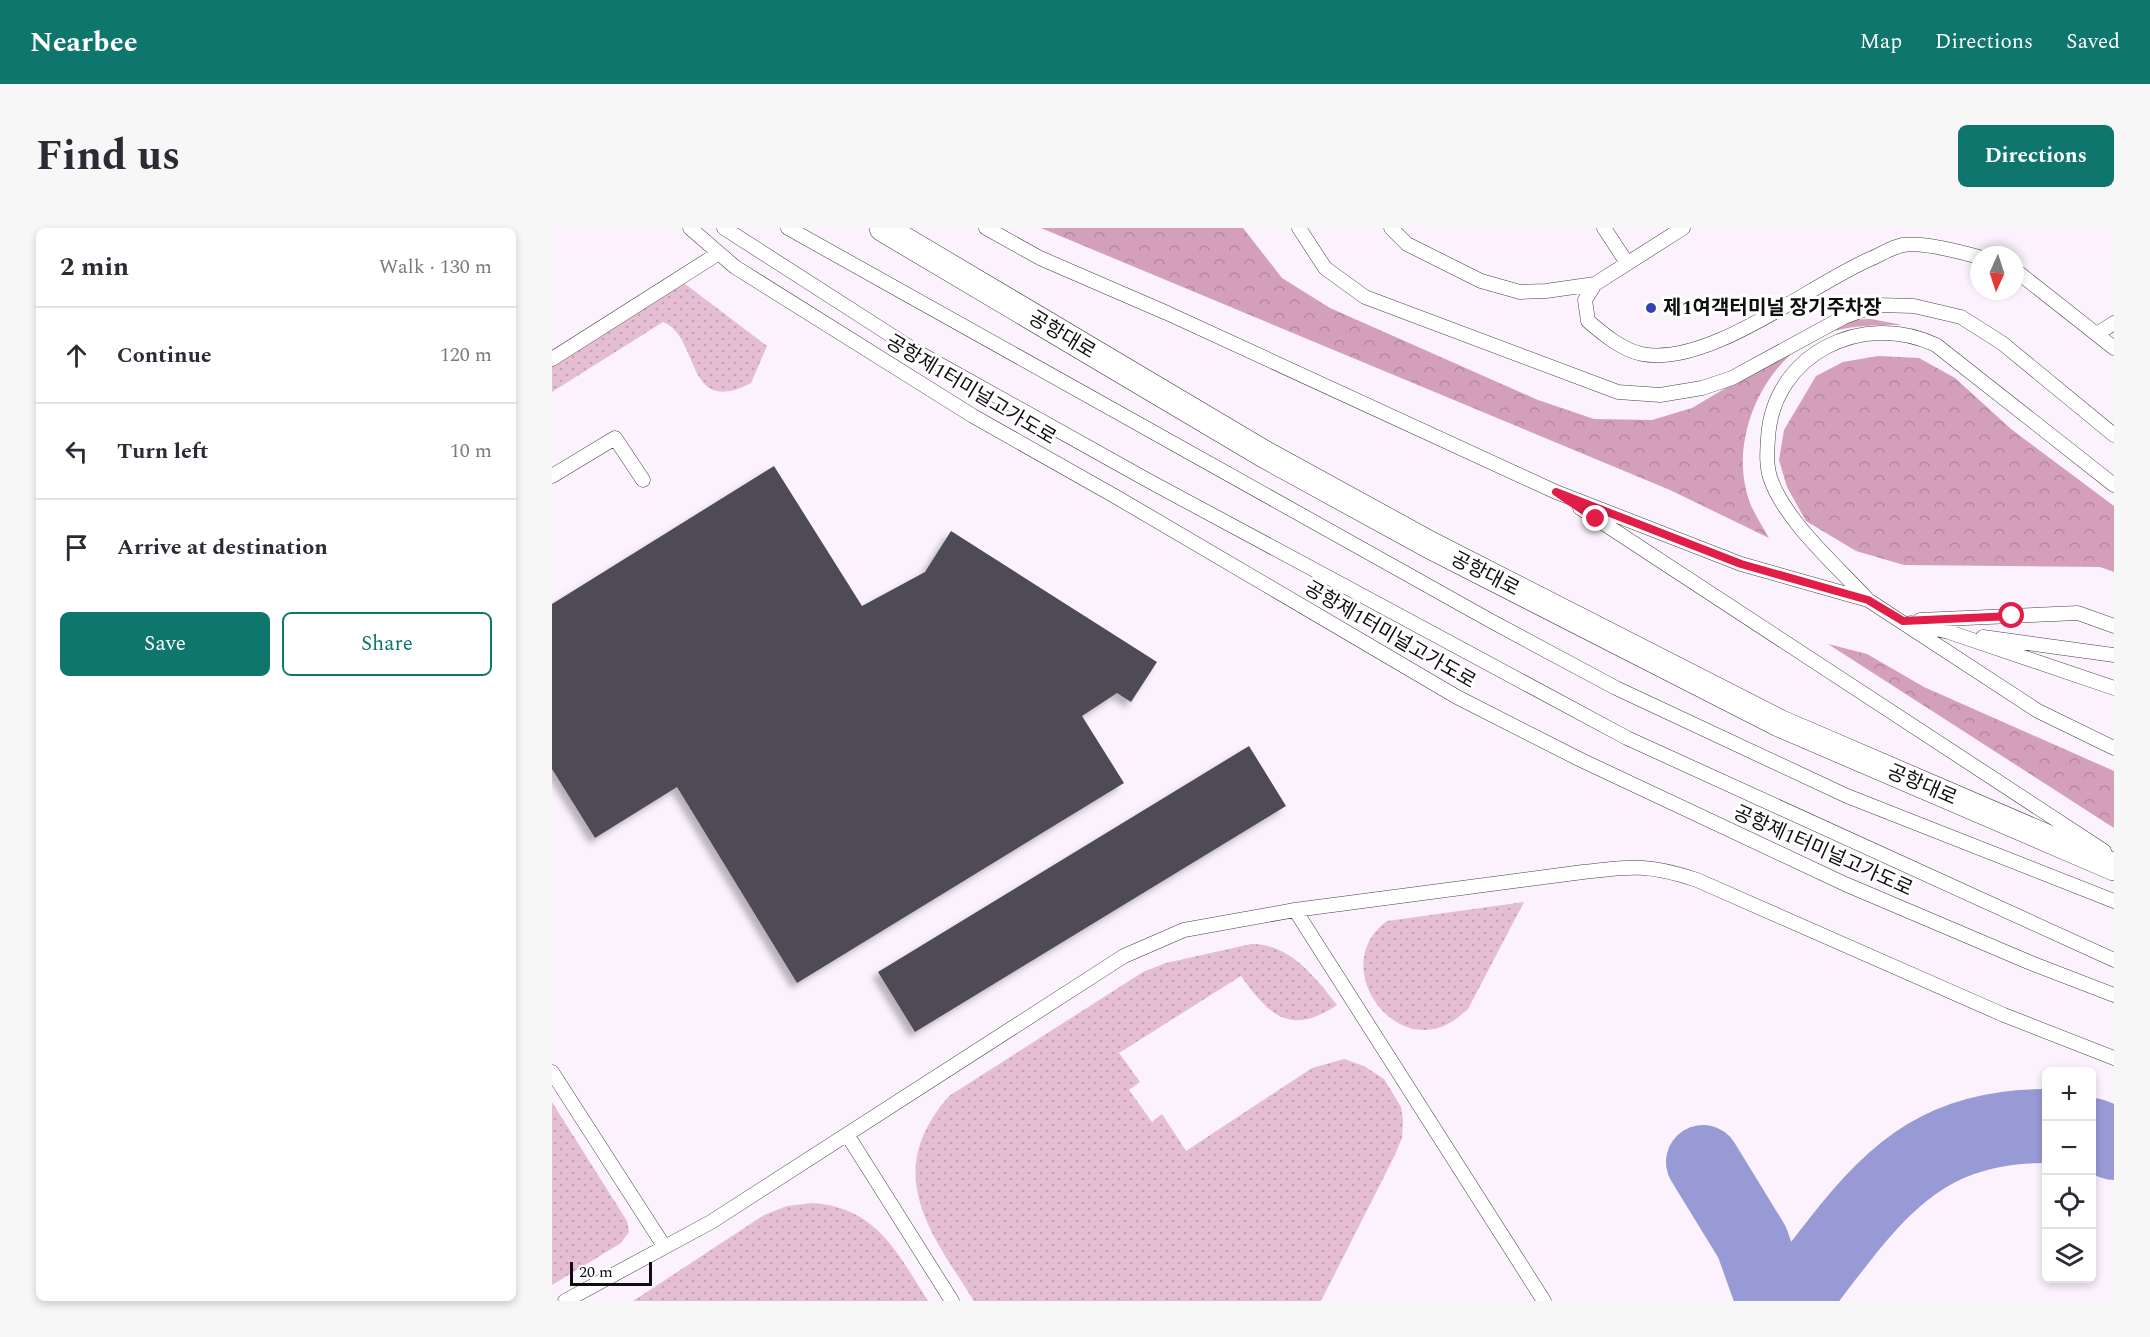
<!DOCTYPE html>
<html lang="en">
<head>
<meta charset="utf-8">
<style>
	:root { --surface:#fff; --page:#f7f7f7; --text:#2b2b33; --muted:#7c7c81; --line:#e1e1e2; --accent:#0f766e }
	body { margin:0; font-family:Spectral,"Noto Sans KR",serif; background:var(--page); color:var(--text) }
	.controls { position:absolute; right:18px; bottom:18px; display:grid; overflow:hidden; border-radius:9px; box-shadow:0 3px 9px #0003 }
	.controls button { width:54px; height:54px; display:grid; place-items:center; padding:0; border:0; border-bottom:2px solid var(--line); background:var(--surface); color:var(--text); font:30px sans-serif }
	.compass { position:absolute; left:1418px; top:18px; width:54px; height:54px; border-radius:50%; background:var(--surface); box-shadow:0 3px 9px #0003; rotate:183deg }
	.scale { position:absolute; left:18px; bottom:15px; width:82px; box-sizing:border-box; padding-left:6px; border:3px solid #0f0f0f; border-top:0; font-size:16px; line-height:21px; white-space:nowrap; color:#0f0f0f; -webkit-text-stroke:4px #fff; paint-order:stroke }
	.stop { position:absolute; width:18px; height:18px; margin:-14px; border:4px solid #e11d48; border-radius:50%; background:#fff }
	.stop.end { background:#e11d48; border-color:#fff; box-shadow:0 2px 6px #0008 }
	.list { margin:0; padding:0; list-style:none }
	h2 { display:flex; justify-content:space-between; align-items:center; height:78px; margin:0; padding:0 24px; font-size:26px }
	h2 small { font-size:20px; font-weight:400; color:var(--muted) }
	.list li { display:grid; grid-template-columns:39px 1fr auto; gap:18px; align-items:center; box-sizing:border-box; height:96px; padding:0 24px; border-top:2px solid var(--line) }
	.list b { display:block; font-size:22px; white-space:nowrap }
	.list em { font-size:20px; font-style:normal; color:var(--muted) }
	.actions { display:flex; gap:12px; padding:18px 24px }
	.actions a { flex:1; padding:14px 0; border:2px solid var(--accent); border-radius:9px; text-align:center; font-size:21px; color:var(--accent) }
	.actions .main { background:var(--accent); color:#fff }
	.icon { flex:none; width:33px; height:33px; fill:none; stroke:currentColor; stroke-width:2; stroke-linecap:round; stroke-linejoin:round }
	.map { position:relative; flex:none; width:1562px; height:1073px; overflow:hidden; border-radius:9px }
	header { display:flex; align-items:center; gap:36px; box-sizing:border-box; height:84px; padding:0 30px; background:var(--accent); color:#fff }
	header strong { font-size:28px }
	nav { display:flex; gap:33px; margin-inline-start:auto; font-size:21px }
	.intro { display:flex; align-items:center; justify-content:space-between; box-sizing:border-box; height:144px; padding:0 36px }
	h1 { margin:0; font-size:42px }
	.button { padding:15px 27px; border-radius:9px; background:var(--accent); color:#fff; font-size:21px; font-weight:700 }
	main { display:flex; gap:36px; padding:0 36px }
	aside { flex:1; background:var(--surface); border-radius:9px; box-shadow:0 3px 9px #0003 }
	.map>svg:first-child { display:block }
</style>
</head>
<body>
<header>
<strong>Nearbee</strong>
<nav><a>Map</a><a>Directions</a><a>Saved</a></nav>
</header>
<div class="intro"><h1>Find us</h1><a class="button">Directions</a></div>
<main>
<aside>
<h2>2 min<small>Walk · 130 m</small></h2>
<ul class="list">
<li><svg class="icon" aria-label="ahead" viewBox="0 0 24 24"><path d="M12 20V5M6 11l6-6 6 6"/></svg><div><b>Continue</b></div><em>120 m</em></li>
<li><svg class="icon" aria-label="left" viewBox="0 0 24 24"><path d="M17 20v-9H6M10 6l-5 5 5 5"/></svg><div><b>Turn left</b></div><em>10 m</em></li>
<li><svg class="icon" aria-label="arrive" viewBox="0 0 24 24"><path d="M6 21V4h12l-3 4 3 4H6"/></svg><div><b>Arrive at destination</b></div></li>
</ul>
<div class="actions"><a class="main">Save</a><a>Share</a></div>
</aside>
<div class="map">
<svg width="1562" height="1073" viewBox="0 0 1562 1073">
	<defs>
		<pattern id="grass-dots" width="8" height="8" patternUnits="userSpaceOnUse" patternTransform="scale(1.5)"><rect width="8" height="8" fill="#e5bed4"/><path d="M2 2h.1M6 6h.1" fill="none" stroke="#c3a2b5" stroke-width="1.8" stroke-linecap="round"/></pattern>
		<pattern id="forest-crowns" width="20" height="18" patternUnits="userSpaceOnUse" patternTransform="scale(1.5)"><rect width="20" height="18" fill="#d49fba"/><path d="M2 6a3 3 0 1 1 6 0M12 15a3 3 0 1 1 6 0" fill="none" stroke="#b5889f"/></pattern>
		<filter id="shadow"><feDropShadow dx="-5.5" dy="5.5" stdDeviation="3" flood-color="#0004"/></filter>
	</defs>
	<rect width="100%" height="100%" fill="#fbf2fd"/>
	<path fill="url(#grass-dots)" d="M120 46 215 118 199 155C132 190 149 109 111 94L0 164V123Z
		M972 674 916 781C908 788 900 795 889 799 833 819 779 733 835 693Z
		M699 716C737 715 764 750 785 777 738 809 717 787 689 748L567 825 588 854 577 862 600 894 610 886 634 923 760 840 792 831 812 838 832 851 849 879 851 893 850 910 841 931 769 1073H422C377 1002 330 945 397 868L591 744 614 735Z
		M0 874 75 993 77 1004 69 1015 0 1057Z
		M261 975C325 980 345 1024 376 1073H81L212 987 235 978Z"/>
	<path fill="url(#forest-crowns)" d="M489 0H691L730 50 778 80 986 172 1042 191 1100 192 1140 180 1289 92 1319 91 1350 97C1327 97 1304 97 1282 103 1216 120 1176 207 1196 269 1200 283 1210 297 1217 310L1118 262Z
		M1326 128 1367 130 1403 150 1459 201 1562 278V344L1548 339 1352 337 1304 323 1254 293 1235 259 1227 232 1232 202 1264 148 1291 134Z
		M1276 416 1315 426 1372 459 1562 543V600Z"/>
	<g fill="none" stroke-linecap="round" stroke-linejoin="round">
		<path stroke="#989ad6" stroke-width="74" d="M1540 907 1562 915
			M1151 934 1200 1014 1221 1073
			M1242 1073C1256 1052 1271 1033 1286 1014 1345 938 1395 898 1494 898"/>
	</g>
	<path fill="#4f4c56" filter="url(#shadow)" d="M222 238 310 378 373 344 399 303 605 434 579 474 565 465 530 488 572 555 245 755 125 559 43 610 0 541V376Z
		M697 518 734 578 363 804 326 744Z"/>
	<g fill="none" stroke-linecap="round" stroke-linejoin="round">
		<defs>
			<path id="service" d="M138 0 183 39 421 188 566 270 905 469 1029 532 1293 656 1479 735 1562 767
				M172 0 362 122 597 253 1075 510 1562 732
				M236 0 939 393 1064 460 1295 568 1562 673
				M434 0 488 30 615 85 1004 264 1189 336 1316 372 1486 483 1562 520
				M747 0 773 40 813 69 1066 164 1108 167 1150 160 1180 150 1292 89 1325 77 1362 78 1409 89 1450 115 1562 207
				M839 0 855 16 929 53 968 64 994 63 1043 56 1131 0
				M1052 0 1075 35
				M1463 42 1562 120
				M1043 56 1033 72 1036 93C1051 106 1070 122 1090 126 1157 139 1256 58 1318 31 1328 27 1340 19 1351 17 1369 14 1409 24 1427 29
				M1545 106 1562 95
				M0 131 167 25
				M0 248 63 210 91 252
				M1028 280 1552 623
				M1316 372C1285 338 1234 294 1219 252 1214 239 1215 224 1216 211 1220 126 1311 82 1384 117L1562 257
				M1368 392 1526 385 1562 398
				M1359 395 1397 404 1562 460
				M1431 409 1562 427
				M743 682 992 1073
				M0 844 112 1018
				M296 908 400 1073
				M13 1073 159 994 572 728 632 702 743 682 1031 644C1079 638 1098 636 1145 652L1452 787 1562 830"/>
			<path id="minor" d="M331 0 712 226 878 317 1227 495 1562 639"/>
		</defs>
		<use href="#service" stroke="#424242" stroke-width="15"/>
		<use href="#minor" stroke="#424242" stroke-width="28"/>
		<use href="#service" stroke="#fff" stroke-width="14"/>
		<use href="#minor" stroke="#fff" stroke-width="27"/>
	</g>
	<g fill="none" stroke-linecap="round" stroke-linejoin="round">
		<path stroke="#e11d48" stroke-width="8" d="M1044 291 1004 264 1189 336 1316 372 1351 393 1460 388"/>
	</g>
	<circle fill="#3541b0" stroke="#fff" stroke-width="2" cx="1099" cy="80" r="6"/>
	<g text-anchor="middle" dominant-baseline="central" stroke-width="6" stroke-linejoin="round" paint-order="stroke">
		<g font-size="20" font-weight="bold" fill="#0f0f0f" stroke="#fff" text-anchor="start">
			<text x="1111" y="80">제1여객터미널 장기주차장</text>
		</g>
		<g font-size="20" fill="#0f0f0f" stroke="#fff">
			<text transform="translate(510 107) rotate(31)">공항대로</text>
			<text transform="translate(419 162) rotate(31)">공항제1터미널고가도로</text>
			<text transform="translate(933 346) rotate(27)">공항대로</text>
			<text transform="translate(838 407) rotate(30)">공항제1터미널고가도로</text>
			<text transform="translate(1370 557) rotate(23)">공항대로</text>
			<text transform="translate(1271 623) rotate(24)">공항제1터미널고가도로</text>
		</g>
	</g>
</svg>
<div class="controls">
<button>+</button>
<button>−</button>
<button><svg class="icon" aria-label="locate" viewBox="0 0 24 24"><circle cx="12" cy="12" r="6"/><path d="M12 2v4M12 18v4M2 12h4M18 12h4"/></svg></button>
<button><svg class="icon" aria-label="layers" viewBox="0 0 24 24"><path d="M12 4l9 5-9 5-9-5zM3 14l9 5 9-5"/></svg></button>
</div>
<svg class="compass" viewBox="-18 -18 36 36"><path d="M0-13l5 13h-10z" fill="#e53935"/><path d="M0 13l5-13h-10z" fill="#7c7c81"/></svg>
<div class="scale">20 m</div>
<div class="stop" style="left:1460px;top:388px"></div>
<div class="stop end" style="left:1044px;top:291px"></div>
</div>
</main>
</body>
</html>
